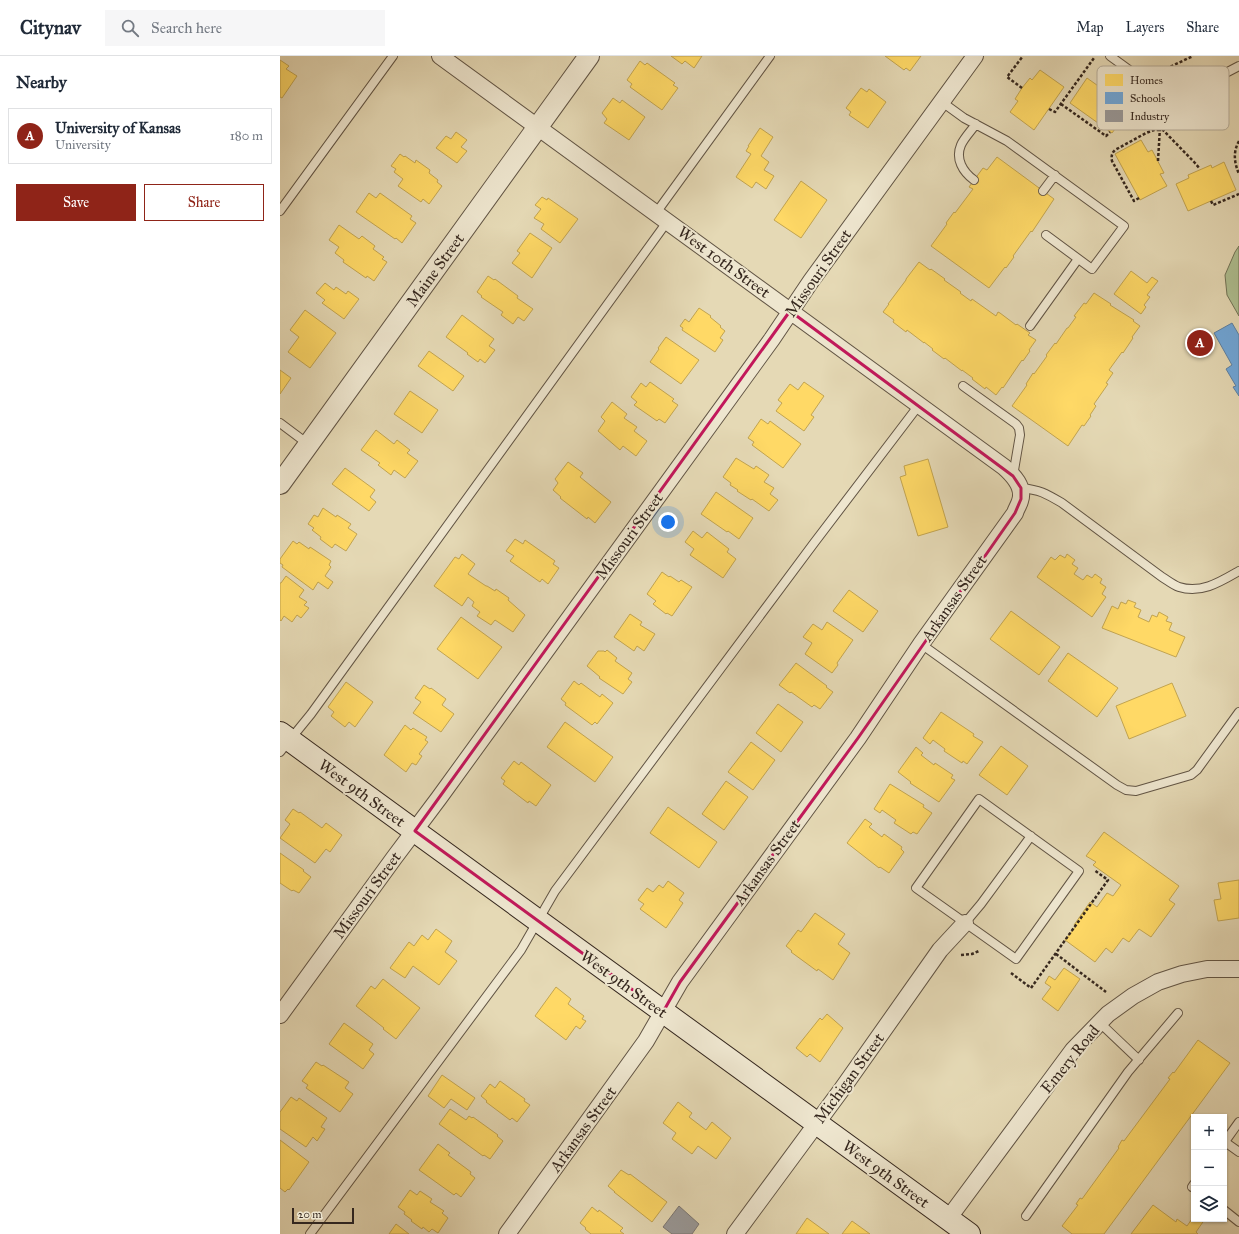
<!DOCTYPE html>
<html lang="en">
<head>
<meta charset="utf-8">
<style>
	:root { --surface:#fff; --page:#f6f6f7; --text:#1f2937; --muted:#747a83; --line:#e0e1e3; --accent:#8f2418 }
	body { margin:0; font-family:"IM FELL Great Primer",serif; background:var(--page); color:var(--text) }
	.controls { position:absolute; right:12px; bottom:12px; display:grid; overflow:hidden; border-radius:0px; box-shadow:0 1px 3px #0004 }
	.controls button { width:36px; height:36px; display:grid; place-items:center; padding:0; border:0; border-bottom:1px solid var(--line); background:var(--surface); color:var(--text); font:20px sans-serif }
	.scale { position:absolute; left:12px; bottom:10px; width:62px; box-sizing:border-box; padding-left:4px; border:2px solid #35271e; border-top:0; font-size:11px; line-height:14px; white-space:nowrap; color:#35271e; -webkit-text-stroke:3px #eee6cf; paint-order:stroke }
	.you { position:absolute; left:388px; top:466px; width:14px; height:14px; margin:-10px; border:3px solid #fff; border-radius:50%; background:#1a73e8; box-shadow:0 0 0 6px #1a73e833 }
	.badge { display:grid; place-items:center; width:26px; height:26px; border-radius:50%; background:var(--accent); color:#fff; font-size:13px; font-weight:700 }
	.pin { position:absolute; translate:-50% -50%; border:2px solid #fff; box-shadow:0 1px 4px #0006 }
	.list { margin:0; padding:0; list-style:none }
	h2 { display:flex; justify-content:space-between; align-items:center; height:52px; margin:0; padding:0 16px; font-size:17px }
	h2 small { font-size:13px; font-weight:400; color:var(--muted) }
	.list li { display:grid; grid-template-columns:26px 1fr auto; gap:12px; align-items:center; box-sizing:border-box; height:56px; margin:0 8px 8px; padding:0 8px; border:1px solid var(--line); border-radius:0px }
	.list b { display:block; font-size:15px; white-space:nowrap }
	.list p { margin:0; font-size:13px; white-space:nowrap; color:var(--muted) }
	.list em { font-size:13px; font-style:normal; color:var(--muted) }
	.actions { display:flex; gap:8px; padding:12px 16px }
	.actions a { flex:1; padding:9px 0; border:1px solid var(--accent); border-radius:0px; text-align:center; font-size:14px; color:var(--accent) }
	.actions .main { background:var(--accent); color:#fff }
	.icon { flex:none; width:22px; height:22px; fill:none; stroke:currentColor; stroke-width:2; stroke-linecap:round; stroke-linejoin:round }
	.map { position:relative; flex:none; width:959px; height:1178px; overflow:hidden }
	header { display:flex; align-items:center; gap:24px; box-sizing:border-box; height:56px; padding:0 20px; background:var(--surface); border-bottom:1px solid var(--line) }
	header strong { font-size:19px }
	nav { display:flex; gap:22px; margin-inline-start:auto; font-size:14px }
	.search { width:280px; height:36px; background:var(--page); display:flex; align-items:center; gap:10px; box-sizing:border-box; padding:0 14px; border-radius:0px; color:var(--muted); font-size:15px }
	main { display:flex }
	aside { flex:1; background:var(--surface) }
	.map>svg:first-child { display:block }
</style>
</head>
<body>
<header>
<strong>Citynav</strong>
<div class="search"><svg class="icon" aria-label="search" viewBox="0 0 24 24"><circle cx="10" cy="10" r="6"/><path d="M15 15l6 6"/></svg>Search here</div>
<nav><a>Map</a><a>Layers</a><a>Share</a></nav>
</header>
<main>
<aside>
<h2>Nearby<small></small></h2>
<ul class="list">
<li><span class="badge">A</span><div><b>University of Kansas</b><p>University</p></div><em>180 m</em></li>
</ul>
<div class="actions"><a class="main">Save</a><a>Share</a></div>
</aside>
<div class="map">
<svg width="959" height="1178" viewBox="0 0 959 1178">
	<rect width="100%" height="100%" fill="#e5d9b5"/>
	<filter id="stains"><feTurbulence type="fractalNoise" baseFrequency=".005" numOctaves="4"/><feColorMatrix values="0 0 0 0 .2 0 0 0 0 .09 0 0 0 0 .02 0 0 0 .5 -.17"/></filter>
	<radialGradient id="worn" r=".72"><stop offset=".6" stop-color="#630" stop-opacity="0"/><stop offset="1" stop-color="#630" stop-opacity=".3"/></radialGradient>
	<path fill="#afc092" stroke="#727458" d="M959 190V260L947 239 945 219 955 196Z"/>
	<path fill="#ffd966" stroke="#c2a450" d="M391 0H422L414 12 405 5 402 8Z
		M605 0H641L630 15 626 12 624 14Z
		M0 4 9 10 6 13 17 20 2 42 0 41Z
		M360 5 365 9 367 7 395 27 393 29 398 32 382 54 350 31 352 28 347 24Z
		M760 14 784 31 754 74 730 56 738 45 735 43 742 32 750 22 752 24Z
		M807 22 821 32 823 29 839 40 836 44 850 53 832 77 790 47Z
		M581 32 587 36 589 33 606 46 588 72 569 59 571 56 566 52Z
		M333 42 340 47 342 44 365 61 349 84 324 67 327 63 322 57Z
		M480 72 493 81 481 100 489 106 484 114 494 120 486 133 476 126 472 132 456 121 471 98 466 95 469 90H468Z
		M176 76 187 84 181 91 187 95 177 107 156 92 166 80 171 83Z
		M861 84 868 96 872 94 884 117 880 118 887 130 860 144 835 98Z
		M120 98 124 101 125 100 135 107 136 104 150 114 149 117 158 124 157 126 162 130 149 148 143 143 141 146 118 130 123 123 114 116 116 113 111 110Z
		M717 101 774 143 752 176 751 175 733 200 734 201 726 212 725 211 709 232 651 190 667 168 666 167 674 156 675 157 693 133 689 131 703 112 707 114Z
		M944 106 956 134 908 155 896 128 909 122 908 119 931 109 932 112Z
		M521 125 547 144 521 182 494 164Z
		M89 137 96 142 100 137 132 160 130 163 136 167 122 187 116 182 115 183 76 156Z
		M262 141 267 144 268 142 298 163 280 187 261 173 264 168 254 162 261 153 255 149Z
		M59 169 79 183 82 180 95 190 93 193 104 201 102 203 107 206 94 225 87 220 86 222 63 206 64 204 55 197 59 191 49 184Z
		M250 177 272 192 252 222 232 207 240 197 237 195Z
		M639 206 650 214 651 213 665 223 664 224 681 236 680 237 691 245 692 243 716 260 718 256 720 257 736 269 737 268 750 277 748 279 756 284 749 294 750 295 743 305 742 304 723 332 722 331 716 339 706 331 705 333 692 323 693 322 682 314V315L665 302 664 303 652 294 653 293 644 286V287L627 274 626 276 613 266 614 264 603 256 609 248H608L626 224V223Z
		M851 215 867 227 872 221 878 225 867 239 870 241 864 249 866 251 861 258 834 238Z
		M208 220 214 224 215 223 238 240 237 242 253 253 244 265 238 261 233 268 221 259 223 256 201 241 202 240 197 236Z
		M45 227 54 234 56 231 66 238 68 235 79 243 64 263 42 247 45 244 36 237Z
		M814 237 831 248 830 249 854 264 853 265 860 270 852 281 853 282 843 297 842 296 829 314 833 317 826 327 828 328 814 348 816 350 810 359 811 360 804 370 802 369 788 390 732 350 747 329 746 328 753 317 754 318 767 300 766 299 775 287 776 288 787 272H788L796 261 794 260 804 247 806 248Z
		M419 252 431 260 430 261 441 270 440 271 445 275 440 282 443 284 435 296 402 274 403 272 400 270 405 263 409 266Z
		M25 254 56 277 30 312 8 296 19 281 10 274Z
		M182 259 214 283 209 290 215 294 205 307 200 303 198 306 187 298 188 297 166 281Z
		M386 281 419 304 401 328 370 306 379 293 378 292Z
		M149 295 184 320 173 335 138 310Z
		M0 314 11 322 0 338Z
		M370 326 394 343 392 345 398 349 385 367 379 363 377 365 354 349 357 346 351 341 361 327 366 331Z
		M524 326 544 340 531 359 534 361 524 375 496 355 502 347 498 344 510 328 518 334Z
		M130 335 158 354 142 377 114 358Z
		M332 346 347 358 344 362 357 371 354 375 367 385 356 400 343 390 340 394 318 375 325 365 321 361Z
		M481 363 488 368 490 365 521 388 503 412 472 389 474 386 468 382Z
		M96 374 114 388 117 384 130 394 127 397 138 405 125 422 114 414 111 419 98 409 100 407 81 394Z
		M456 402 474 413 476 410 489 419 484 426 494 432 490 438 498 444 489 455 472 443 471 444 457 435 458 434 450 429 451 427 443 421Z
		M648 403 668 471 638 480 620 421 626 419 624 410Z
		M288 406 303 417 300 421 331 446 315 467 308 461 307 463 280 442 281 441 273 434 278 427 275 423Z
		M65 412 95 434 90 441 96 446 89 455 52 428Z
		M436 436 473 462 459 483 448 475 447 476 421 458Z
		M43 452 56 461 57 459 71 468 68 472 77 478 66 495 55 488 52 492 40 483 41 481 32 474 34 472 28 468 34 459 38 461Z
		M413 475 422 482 427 476 449 493 447 496 456 503 443 522 410 499 414 493 405 486Z
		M235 483 243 488 245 484 275 505 273 508 279 512 268 528 262 523 260 526 230 505 234 500 226 495Z
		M13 485 17 488 19 486 29 493 30 491 51 505 49 509 51 511 45 520 53 526 48 533 38 526 33 534 2 511 3 509 0 507V503Z
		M182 498 195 508 188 518 206 530H207L215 535 216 533 229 542 228 544 245 559 233 576 215 564 211 569 197 560 200 556 192 550 194 546 188 541 182 550 154 530 175 501 179 503Z
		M787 498 795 504 792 508 798 512 794 518 803 524 807 519 812 522 815 518 822 523 820 527 826 531 822 538 826 541 812 561 757 521 771 501 775 504 780 499 785 502Z
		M382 516 389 521 390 520 399 526 401 524 412 531 392 560 387 557 386 558 373 548 376 545 367 538Z
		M6 520 24 534 19 541 27 546 24 549 29 552 21 562 17 559 12 566 4 560 1 565 0 564V527H1Z
		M569 534 598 555 583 576 553 555Z
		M848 544 856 547 854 551 861 554 858 561 869 566 872 559 877 561 879 556 888 561 886 565 892 567 889 574 905 581 896 601 822 572 832 550 838 553 841 546 846 548Z
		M731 555 780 591 759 619 710 583Z
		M350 558 362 566 360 569 375 578 364 595 357 590 354 595 334 581Z
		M181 561 222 591 198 623 157 593Z
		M547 566 573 584 557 607 558 609 552 617 525 598 532 587 523 581 533 568 542 574Z
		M327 594 337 602 335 605 352 617 348 623 352 626 343 638 319 622 320 621 307 610 318 595H324L325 596Z
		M788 597 838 632 817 661 768 625Z
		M516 607 547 630 546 631 553 636 540 653 534 649 532 651 511 636 510 637 499 629Z
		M294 625 299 629 301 627 320 641 322 638 333 647 317 668 315 666 312 669 285 649 286 647 281 643Z
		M66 626 93 646 75 671 69 666 65 671 51 660 54 656 48 651Z
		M892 627 906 660 849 683 836 650Z
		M144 629 150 633 151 632 166 643 162 649 174 658 161 676 133 657 141 646 135 642Z
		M498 648 523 666 501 696 476 677Z
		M661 656 694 678 693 680 703 686 687 708 683 705 682 707 664 695 665 693 653 684 650 688 643 682Z
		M285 666 333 701 315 726 267 691Z
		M125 669 131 674 133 672 147 681 145 684 148 686 139 698 142 700 136 709 132 707 126 716 104 699Z
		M471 686 495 704 473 734 448 716Z
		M721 690 748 710 727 739 699 719Z
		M636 691 643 697 641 699 654 709 655 707 673 719 671 722 675 724 659 746 630 727 631 726 618 716Z
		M234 705 239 709 241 706 271 729 256 750 249 745 248 747 223 728 225 725 221 722Z
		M446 725 468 741 444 774 422 758Z
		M610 728 644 749 643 751 652 757 637 778 633 776 631 778 614 767 616 764 602 754 600 757 594 753Z
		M388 751 437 786 419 812 370 777Z
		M13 753 19 757 20 756 42 772 46 767 62 779 50 796 46 793 35 807 0 782 10 768 5 764Z
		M585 763 592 768 589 771 602 781 604 778 622 791 621 793 624 796 609 817 600 811 599 812 567 787Z
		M824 776 899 830 889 844 895 848 871 881 859 873 849 886 843 882 832 897 826 892 815 906 785 884 796 870 794 869 810 846 817 851 827 837 833 840 841 829 813 809 816 806 806 800Z
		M0 797 24 814 23 815 31 821 19 837 13 834 12 835 0 827Z
		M959 824V862L938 865 934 844 941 843 938 827Z
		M388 825 404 837 399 844 403 847 386 872 360 853 364 848 358 844 367 832 373 836 379 829 383 832Z
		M535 857 565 878 558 888 570 897 553 924 538 913 537 915 511 896 512 895 506 890 518 874 521 876Z
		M156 873 172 885 165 896 177 905 159 929 133 910 125 922 110 912 129 886 134 890 142 879 148 884Z
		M784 912 800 923 778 955 762 943 771 931 765 927 769 920 775 924Z
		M103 923 140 952 116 983 103 973 104 972 76 950 91 930 95 933Z
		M276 931 291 943 288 948 304 960 302 963 306 965 300 973 296 970 286 984 255 960Z
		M547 958 563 972 540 1006 530 998 527 1001 516 992 540 962 542 964Z
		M64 967 93 988 89 994 94 998 83 1013 49 988Z
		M918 984 950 1007 824 1178H792L782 1170 798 1149 796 1148 800 1142 802 1143 839 1092 838 1091 842 1084 844 1085 890 1023 888 1022 893 1016 894 1017Z
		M36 1006 42 1010 43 1009 69 1026 65 1032 73 1038 60 1056 26 1032 28 1029 22 1025Z
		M162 1019 195 1042 187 1054 171 1043 164 1052 148 1040Z
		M220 1025 245 1043 244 1045 250 1049 237 1066 232 1062 230 1064 206 1046 207 1045 201 1040 210 1028 215 1032Z
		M11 1041 17 1045 19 1042 47 1062 41 1071 45 1073 37 1085 33 1081 26 1091 0 1073V1056Z
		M398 1046 412 1057 409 1061 426 1074 432 1066 451 1082 436 1103 418 1090 412 1098 392 1083 396 1077 383 1067Z
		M170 1053 186 1064 189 1060 192 1062 193 1061 218 1079 217 1080 223 1085 210 1103 204 1099 203 1100 159 1068Z
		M0 1084 29 1106 9 1134 8 1133 5 1136 0 1132Z
		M158 1088 170 1097 168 1099 191 1116 190 1118 195 1122 181 1141 176 1137 174 1139 139 1114Z
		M341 1114 349 1119 350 1118 387 1146 372 1166 334 1136H335L328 1130Z
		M130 1134 137 1139 140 1135 152 1143 150 1146 164 1155 162 1157 168 1162 158 1177 152 1173 149 1176 143 1171 142 1173 131 1165 132 1164 124 1158 125 1156 118 1151Z
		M873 1149 896 1166 897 1163 907 1170 914 1160V1163H925L916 1176 918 1178H851Z
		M312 1151 318 1156 319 1154 343 1172 340 1175 344 1178H311L305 1173 306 1172 300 1167Z
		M527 1162 549 1178H516Z
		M572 1165 590 1178H562Z
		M116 1168 129 1178H109Z"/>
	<path fill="#6fa8dc" stroke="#5e81a3" d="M952 267 959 279V340L953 331 956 330 946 313 952 309 934 277Z"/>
	<path fill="#999" stroke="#7b7774" d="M399 1150 419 1168 412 1178H392L383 1171Z"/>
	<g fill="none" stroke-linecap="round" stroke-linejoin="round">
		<defs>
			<path id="service" d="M830 0 892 45 959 10
				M662 46 684 62 727 85 844 170 812 213 766 179
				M694 124C683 116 675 103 681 89 684 82 691 75 696 68
				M763 135 775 119
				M0 155 113 0
				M376 157 490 0
				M750 270 798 203
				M683 330 736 368 739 372 740 379 733 420
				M0 367 28 388
				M741 432C760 434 765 437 782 447L882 521C887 524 893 529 899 531 921 538 940 526 959 515
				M641 588 837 729 846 734 856 735 911 719 917 714 959 656
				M0 696 31 658 387 166
				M699 743 799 815 736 903 636 832Z
				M685 867 701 848 751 780
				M819 966 859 1004
				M945 1086 959 1096
				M944 1087 959 1066
				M914 1128 912 1131 914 1132
				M944 1154 959 1166
				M746 1160 848 1016 898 957
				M30 1178 241 894 275 835 534 487 639 349"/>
			<path id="minor" d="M160 0 724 411C733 419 745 431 740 445 739 449 736 453 735 457L641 588 578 682 400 926 366 985 227 1178
				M0 959 114 802 159 742 492 283 531 225 695 0
				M668 1163 793 994 828 958 853 940 878 926 902 918 927 913H959
				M455 1178 562 1033 660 894 685 867"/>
			<path id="tertiary" d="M0 428 309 0"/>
			<path id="secondary" d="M0 677 689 1178"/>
		</defs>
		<use href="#service" stroke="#615444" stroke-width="10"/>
		<use href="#minor" stroke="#615444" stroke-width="18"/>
		<use href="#tertiary" stroke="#615444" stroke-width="22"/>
		<use href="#secondary" stroke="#35271e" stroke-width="24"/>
		<path stroke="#35271e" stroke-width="2.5" stroke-dasharray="3 2" stroke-linecap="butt" d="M877 17 913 0
			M742 32 727 21 743 0
			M831 35 839 24
			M781 48 826 80 830 76
			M769 53 775 56 814 2
			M959 85C953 96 954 106 959 118
			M878 105 881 54
			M859 142 854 145 832 105C831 100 832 97 835 94L866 77 874 74H883L915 107 920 113
			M931 145 933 149 959 138
			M776 898 826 936
			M681 899 692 898 699 895
			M731 917 751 932 828 824 814 814"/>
		<use href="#service" stroke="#eee6cf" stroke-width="8"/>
		<use href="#minor" stroke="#eee6cf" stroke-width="16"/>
		<use href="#tertiary" stroke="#eee6cf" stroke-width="20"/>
		<use href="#secondary" stroke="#eee6cf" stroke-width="22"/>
	</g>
	<path fill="none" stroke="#c2185b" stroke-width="3" stroke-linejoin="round" d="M510 255 733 420 741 432V443L735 457 578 682 400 926 383 956 135 775Z"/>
	<g text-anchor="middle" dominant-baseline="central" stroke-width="4" stroke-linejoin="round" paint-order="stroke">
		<g font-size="16" fill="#35271e" stroke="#eee6cf">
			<text transform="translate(444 206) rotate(36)">West 10th Street</text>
			<text transform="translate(155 214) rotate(-54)">Maine Street</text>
			<text transform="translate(538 217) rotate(-55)">Missouri Street</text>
			<text transform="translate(349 480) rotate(-54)">Missouri Street</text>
			<text transform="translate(674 542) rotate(-55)">Arkansas Street</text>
			<text transform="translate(82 737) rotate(36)">West 9th Street</text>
			<text transform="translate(487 806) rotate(-54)">Arkansas Street</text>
			<text transform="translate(87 839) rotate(-54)">Missouri Street</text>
			<text transform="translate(344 928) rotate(36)">West 9th Street</text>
			<text transform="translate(790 1003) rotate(-51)">Emery Road</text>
			<text transform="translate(569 1022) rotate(-54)">Michigan Street</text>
			<text transform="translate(303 1073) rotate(-54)">Arkansas Street</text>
			<text transform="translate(606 1118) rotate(36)">West 9th Street</text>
		</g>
	</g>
	<rect x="817" y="10" width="132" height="64" rx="6" fill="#eee6cf" stroke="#b6ad9a" stroke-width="1"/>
	<rect x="825" y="18" width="18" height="12" fill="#ffd966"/>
	<rect x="825" y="36" width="18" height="12" fill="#6fa8dc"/>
	<rect x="825" y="54" width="18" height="12" fill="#999"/>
	<g font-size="11" fill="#35271e">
		<text x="850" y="28">Homes</text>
		<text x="850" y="46">Schools</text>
		<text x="850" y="64">Industry</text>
	</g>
	<rect width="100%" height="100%" filter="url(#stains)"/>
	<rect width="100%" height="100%" fill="url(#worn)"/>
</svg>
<div class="controls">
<button>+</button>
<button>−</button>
<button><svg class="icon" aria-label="layers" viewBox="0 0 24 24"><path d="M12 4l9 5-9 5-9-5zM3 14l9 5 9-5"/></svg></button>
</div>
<div class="scale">20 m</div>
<div class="you"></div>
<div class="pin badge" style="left:920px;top:287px">A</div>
</div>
</main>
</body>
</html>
